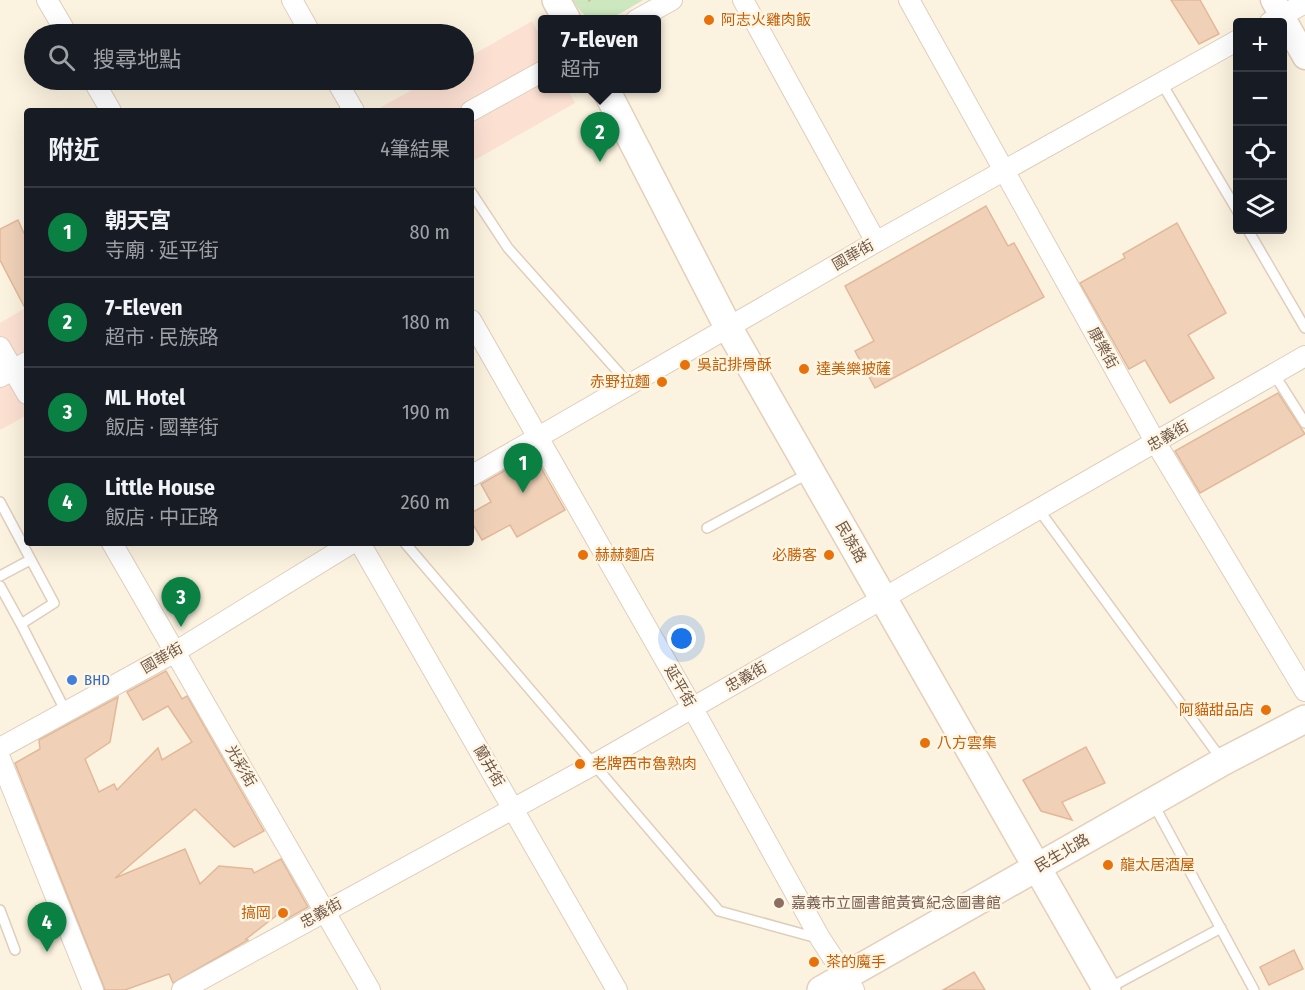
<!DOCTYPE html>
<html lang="zh-TW">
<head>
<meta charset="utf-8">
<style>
	:root { --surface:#171b24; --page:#20242c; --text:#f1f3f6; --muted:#9ea1a6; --line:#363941; --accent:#0b8043 }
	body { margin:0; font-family:"Fira Sans Condensed","Noto Sans TC",sans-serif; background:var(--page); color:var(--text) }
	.controls { position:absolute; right:18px; top:18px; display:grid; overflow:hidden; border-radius:6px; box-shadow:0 6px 24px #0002 }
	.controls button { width:54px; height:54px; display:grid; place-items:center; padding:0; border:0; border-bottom:2px solid var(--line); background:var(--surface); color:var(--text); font:30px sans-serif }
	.you { position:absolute; left:682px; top:639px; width:21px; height:21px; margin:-15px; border:4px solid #fff; border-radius:50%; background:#1a73e8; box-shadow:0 0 0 9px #1a73e833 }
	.badge { display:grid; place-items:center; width:39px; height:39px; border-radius:50%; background:var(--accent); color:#fff; font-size:20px; font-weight:700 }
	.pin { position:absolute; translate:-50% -50px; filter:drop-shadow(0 2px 3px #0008) }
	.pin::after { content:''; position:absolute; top:32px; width:21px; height:18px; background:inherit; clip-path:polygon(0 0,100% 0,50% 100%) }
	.popup { position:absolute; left:538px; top:15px; width:123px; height:78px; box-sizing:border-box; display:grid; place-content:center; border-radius:6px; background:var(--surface); filter:drop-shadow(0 2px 4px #0005); font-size:20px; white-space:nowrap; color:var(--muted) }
	.popup b { font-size:22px; color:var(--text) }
	.popup::after { content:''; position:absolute; left:50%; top:100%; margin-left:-12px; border:12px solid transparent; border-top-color:var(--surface) }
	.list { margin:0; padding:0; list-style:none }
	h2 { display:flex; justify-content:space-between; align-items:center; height:78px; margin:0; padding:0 24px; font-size:26px }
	h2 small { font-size:20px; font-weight:400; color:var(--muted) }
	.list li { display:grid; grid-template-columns:39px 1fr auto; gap:18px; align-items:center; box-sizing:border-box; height:90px; padding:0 24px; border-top:2px solid var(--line) }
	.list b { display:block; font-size:22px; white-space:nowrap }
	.list p { margin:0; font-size:20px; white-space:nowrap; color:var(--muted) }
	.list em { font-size:20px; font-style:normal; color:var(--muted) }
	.icon { flex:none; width:33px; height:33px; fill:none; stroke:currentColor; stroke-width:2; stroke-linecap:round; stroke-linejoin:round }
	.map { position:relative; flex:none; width:1305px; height:990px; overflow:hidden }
	.search { position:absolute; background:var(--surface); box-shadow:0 6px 24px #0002; left:24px; top:24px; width:450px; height:66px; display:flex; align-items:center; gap:15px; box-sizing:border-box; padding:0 21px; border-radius:33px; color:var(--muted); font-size:22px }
	.panel { position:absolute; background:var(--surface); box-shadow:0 6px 24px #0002; left:24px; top:108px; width:450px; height:438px; border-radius:6px }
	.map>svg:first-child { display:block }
</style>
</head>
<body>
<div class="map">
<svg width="1305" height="990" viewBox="0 0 1305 990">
	<rect width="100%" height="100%" fill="#fbf2df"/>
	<path fill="#fce1d3" d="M532 21 543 42V88L567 89 575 103 471 162V111H374L430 80H464V60Z
		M27 307V415L0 430V323Z"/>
	<path fill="#cde8bf" d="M573 0H643C617 15 592 36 573 0Z"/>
	<path fill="#f0d1b8" stroke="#e2b899" stroke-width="1.5" d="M1171 0H1200L1219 34 1199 44Z
		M986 206 1008 246 1014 243 1044 297 875 388 855 351 874 341 845 286Z
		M18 220 27 240V312L0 260V229Z
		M1177 223 1226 313 1188 335 1214 378 1170 403 1145 360 1129 369 1080 283 1125 258 1123 254Z
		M1278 393 1305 434 1200 493 1175 451Z
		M540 466 565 510 517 537 510 525 482 540 471 521V513L491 502 481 484 511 467 518 478Z
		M166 671 182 699 187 696 264 831 234 847 195 809 115 878 185 849 200 884 219 866 252 869 254 873 281 859 308 907 285 920 281 912 246 939 248 940 173 983 169 974 125 990H105L15 763 40 749 39 740 118 697 110 742 85 759 99 792 114 784 117 790 158 748 162 760 192 742 168 706 143 720 127 692Z
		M1086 747 1105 783 1062 802 1072 820 1041 811 1023 780Z
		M1294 950 1303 969 1269 985 1260 967Z
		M974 972 985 990H943Z"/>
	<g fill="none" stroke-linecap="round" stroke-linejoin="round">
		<defs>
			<path id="service" d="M1161 82 1238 212
				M471 192 508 248 629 384
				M1248 230 1305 328
				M1274 374 1305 423
				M0 502 54 603 21 624 0 586
				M1039 510 1222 760
				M707 528 809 473
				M405 543 719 911 817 938
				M0 576 30 560
				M21 624 66 712
				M1154 805 1254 990
				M0 910 15 950
				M1109 988 1221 928"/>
			<path id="minor" d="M47 0 67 34
				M292 0 311 34
				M743 0 876 242
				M909 0 1156 443 1305 691
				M636 20 672 0
				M1270 22 1305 3
				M93 80 111 111
				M336 80 354 111
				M471 111 543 71
				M471 320 692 707 820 938 854 990
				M0 347 27 394
				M0 377 27 362
				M471 476 876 242 1238 40
				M112 543 370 990
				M360 543 617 990
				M0 748 175 652 352 543
				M0 758 93 990
				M182 990 593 765 1305 356"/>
			<path id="tertiary" d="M1273 0 1305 57"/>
			<path id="secondary" d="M556 0 567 20
				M605 88 728 327 1107 990
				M821 990 1224 761 1305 719"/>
		</defs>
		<use href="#service" stroke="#dfcebc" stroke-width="12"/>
		<use href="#minor" stroke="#dfcebc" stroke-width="22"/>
		<use href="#tertiary" stroke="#dfcebc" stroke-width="27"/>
		<use href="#secondary" stroke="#e4cfba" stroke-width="30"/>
		<path stroke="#d4b49c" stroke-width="3" stroke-dasharray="1.5 4.5" stroke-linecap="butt" d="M589 0 592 5"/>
		<use href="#service" stroke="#fff" stroke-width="9"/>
		<use href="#minor" stroke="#fff" stroke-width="20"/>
		<use href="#tertiary" stroke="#fff" stroke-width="24"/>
		<use href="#secondary" stroke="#fff" stroke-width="27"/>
	</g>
	<g fill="#e8710a" stroke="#fff6e5" stroke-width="2">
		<circle cx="709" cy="20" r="6"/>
		<circle cx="685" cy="365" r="6"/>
		<circle cx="804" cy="369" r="6"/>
		<circle cx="662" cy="382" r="6"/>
		<circle cx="583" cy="555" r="6"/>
		<circle cx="829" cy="555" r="6"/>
		<circle cx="1266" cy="710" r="6"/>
		<circle cx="925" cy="743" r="6"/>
		<circle cx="580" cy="764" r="6"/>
		<circle cx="1108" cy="865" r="6"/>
		<circle cx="283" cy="913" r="6"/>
		<circle cx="814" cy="962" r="6"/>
	</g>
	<circle fill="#3f7fe0" stroke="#fff6e5" stroke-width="2" cx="72" cy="680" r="6"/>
	<circle fill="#8d6e63" stroke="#fff6e5" stroke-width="2" cx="779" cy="903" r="6"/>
	<g text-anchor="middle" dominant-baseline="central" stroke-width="5" stroke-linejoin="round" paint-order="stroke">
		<g font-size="15" fill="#c56008" stroke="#fff6e5" text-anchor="start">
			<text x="721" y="20">阿志火雞肉飯</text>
			<text x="697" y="365">吳記排骨酥</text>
			<text x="816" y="369">達美樂披薩</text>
			<text x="650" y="382" text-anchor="end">赤野拉麵</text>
			<text x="595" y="555">赫赫麵店</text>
			<text x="817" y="555" text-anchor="end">必勝客</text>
			<text x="1254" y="710" text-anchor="end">阿貓甜品店</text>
			<text x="937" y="743">八方雲集</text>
			<text x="592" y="764">老牌西市魯熟肉</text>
			<text x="1120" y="865">龍太居酒屋</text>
			<text x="271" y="913" text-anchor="end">搞岡</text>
			<text x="826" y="962">茶的魔手</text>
		</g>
		<g font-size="15" fill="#715848" stroke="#fff6e5">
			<text transform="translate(853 255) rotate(-30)">國華街</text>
			<text transform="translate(1103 348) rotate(61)">康樂街</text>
			<text transform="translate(1168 436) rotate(-30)">忠義街</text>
			<text transform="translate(851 542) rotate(60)">民族路</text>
			<text transform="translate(162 658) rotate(-30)">國華街</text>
			<text transform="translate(746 677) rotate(-30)">忠義街</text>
			<text transform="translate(680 686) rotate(60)">延平街</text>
			<text transform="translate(241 766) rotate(60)">光彩街</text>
			<text transform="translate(489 766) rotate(60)">蘭井街</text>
			<text transform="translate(1062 853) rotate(-30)">民生北路</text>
			<text transform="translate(321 913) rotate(-29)">忠義街</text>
		</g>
		<g font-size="15" fill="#366cbe" stroke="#fff6e5" text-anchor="start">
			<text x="84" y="680">BHD</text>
		</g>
		<g font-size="15" fill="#785e54" stroke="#fff6e5" text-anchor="start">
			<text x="791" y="903">嘉義市立圖書館黃賓紀念圖書館</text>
		</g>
	</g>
</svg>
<div class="controls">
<button>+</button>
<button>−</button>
<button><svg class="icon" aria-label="locate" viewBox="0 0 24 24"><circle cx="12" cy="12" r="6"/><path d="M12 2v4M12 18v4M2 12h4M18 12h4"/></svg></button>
<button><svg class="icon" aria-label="layers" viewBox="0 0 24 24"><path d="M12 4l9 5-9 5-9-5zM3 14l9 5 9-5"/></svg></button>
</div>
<div class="you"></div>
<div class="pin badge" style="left:523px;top:493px">1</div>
<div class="pin badge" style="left:600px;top:162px">2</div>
<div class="popup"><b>7-Eleven</b>超市</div>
<div class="pin badge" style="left:181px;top:627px">3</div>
<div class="pin badge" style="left:47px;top:952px">4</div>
<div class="search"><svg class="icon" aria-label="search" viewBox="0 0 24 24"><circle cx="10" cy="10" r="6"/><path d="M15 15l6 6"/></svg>搜尋地點</div>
<section class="panel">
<h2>附近<small>4筆結果</small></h2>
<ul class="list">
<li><span class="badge">1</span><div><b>朝天宮</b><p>寺廟 · 延平街</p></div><em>80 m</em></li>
<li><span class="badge">2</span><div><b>7-Eleven</b><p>超市 · 民族路</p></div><em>180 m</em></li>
<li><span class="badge">3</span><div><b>ML Hotel</b><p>飯店 · 國華街</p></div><em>190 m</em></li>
<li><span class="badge">4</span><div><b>Little House</b><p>飯店 · 中正路</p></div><em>260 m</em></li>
</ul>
</section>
</div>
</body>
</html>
